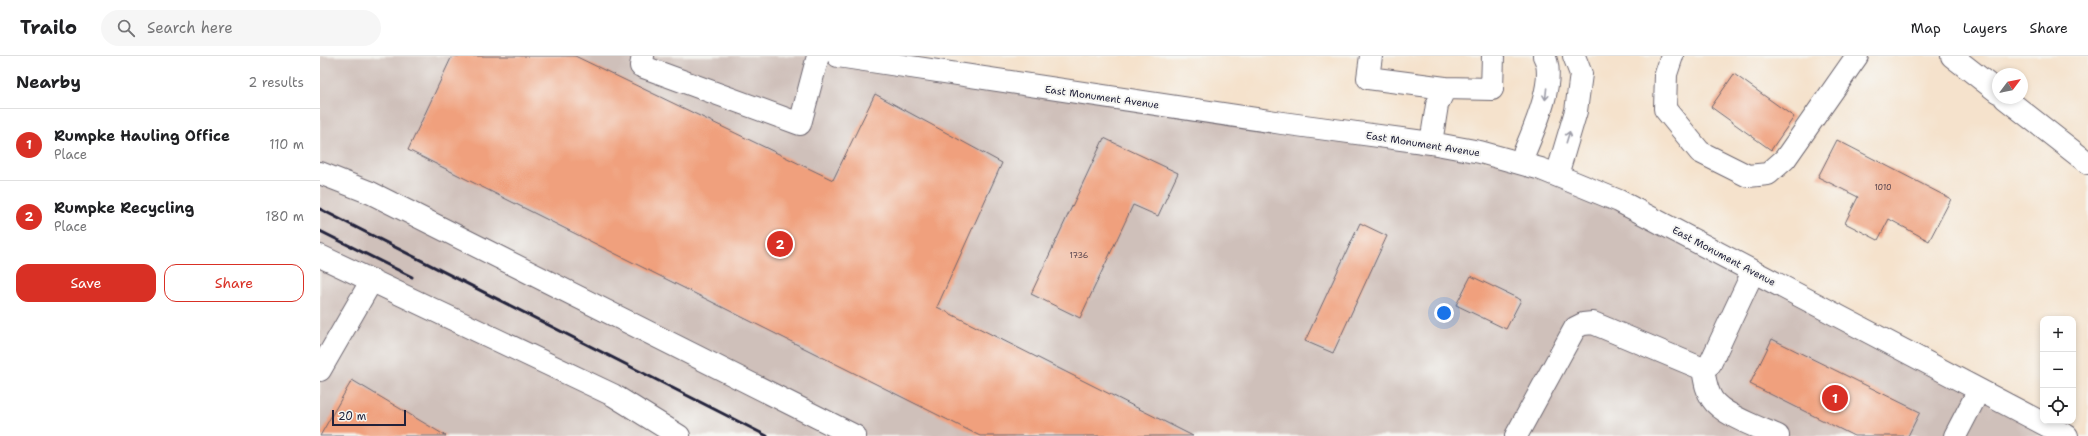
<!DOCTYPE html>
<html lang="en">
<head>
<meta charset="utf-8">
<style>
	:root { --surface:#fff; --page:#f6f6f6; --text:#202124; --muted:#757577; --line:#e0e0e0; --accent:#d93025 }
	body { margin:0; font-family:"Shantell Sans",sans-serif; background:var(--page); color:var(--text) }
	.controls { position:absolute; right:12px; bottom:12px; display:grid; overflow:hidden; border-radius:8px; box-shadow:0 2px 6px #0003 }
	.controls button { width:36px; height:36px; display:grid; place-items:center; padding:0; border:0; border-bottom:1px solid var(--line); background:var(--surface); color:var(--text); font:20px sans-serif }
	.compass { position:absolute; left:1672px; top:12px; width:36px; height:36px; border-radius:50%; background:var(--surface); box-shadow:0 2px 6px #0003; rotate:58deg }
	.scale { position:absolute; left:12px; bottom:10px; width:74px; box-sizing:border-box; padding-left:4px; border:2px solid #22223b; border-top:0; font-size:11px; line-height:14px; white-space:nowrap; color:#22223b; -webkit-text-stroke:3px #f6f6f2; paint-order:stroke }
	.you { position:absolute; left:1124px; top:257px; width:14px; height:14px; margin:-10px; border:3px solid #fff; border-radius:50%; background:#1a73e8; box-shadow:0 0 0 6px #1a73e833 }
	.badge { display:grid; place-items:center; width:26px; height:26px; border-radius:50%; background:var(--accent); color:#fff; font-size:13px; font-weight:700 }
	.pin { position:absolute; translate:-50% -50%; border:2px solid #fff; box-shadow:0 1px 4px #0006 }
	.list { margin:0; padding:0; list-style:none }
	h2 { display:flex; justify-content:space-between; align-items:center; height:52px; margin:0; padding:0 16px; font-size:17px }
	h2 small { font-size:13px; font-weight:400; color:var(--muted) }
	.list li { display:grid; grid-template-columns:26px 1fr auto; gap:12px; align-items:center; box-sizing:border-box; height:72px; padding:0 16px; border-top:1px solid var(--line) }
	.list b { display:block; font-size:15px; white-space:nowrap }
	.list p { margin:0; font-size:13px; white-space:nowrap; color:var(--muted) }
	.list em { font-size:13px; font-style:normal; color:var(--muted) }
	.actions { display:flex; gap:8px; padding:12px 16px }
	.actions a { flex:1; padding:9px 0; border:1px solid var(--accent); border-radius:12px; text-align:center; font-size:14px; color:var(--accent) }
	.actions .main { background:var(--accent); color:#fff }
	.icon { flex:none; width:22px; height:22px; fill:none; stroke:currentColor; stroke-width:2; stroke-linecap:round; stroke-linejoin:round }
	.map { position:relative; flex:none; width:1768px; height:380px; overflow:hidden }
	header { display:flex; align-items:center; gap:24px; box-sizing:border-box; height:56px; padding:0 20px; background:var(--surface); border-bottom:1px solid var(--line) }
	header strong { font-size:19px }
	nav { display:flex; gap:22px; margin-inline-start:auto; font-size:14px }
	.search { width:280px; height:36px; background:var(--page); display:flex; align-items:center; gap:10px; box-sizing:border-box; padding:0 14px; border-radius:22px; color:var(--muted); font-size:15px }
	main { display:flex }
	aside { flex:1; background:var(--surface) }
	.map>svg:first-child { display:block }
</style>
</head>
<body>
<header>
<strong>Trailo</strong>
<div class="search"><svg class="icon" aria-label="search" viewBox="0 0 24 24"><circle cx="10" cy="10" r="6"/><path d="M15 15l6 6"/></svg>Search here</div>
<nav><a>Map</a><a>Layers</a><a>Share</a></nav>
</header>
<main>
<aside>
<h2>Nearby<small>2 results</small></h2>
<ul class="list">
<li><span class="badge">1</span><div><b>Rumpke Hauling Office</b><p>Place</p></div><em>110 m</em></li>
<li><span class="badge">2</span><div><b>Rumpke Recycling</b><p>Place</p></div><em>180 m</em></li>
</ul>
<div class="actions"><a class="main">Save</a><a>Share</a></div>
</aside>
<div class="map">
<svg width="1768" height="380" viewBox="0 0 1768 380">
	<rect width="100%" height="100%" fill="#f6f6f2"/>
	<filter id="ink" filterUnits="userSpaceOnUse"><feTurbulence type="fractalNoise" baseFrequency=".025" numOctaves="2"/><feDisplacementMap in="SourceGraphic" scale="8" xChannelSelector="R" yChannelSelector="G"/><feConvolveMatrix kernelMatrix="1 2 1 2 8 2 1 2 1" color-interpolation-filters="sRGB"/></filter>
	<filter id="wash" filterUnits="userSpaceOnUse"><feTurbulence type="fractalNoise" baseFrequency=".012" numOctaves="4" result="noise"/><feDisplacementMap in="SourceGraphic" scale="16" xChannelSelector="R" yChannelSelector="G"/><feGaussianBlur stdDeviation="0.9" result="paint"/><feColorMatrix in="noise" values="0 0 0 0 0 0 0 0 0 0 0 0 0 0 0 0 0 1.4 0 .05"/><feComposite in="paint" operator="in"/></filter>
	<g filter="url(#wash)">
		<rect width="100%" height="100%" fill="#f5e2cc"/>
		<path fill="#cfc0ba" d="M0 0H495L1221 113 1745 380H0Z"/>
		<g id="blocks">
			<path fill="#f0a07d" d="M132 0H255L513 124 555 38 682 107 617 251 873 380H660L88 94Z
				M1414 18 1474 61 1451 94 1391 51Z
				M784 82 858 117 838 160 813 149 760 262 711 238Z
				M1517 84 1631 143 1609 185 1569 163 1558 184 1525 167 1538 141 1498 121Z
				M1040 167 1067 180 1013 297 985 285Z
				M1151 220 1201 244 1186 273 1136 249Z
				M1452 283 1600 356 1588 380H1534L1430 328Z
				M32 324 126 380H0Z"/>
		</g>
	</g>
	<g filter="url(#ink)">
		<use href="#blocks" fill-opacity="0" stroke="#6c656e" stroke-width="1"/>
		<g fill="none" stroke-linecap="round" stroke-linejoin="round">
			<defs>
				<path id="minor" d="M323 0 321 10 480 68 498 0
					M518 0 962 67 1111 87 1160 96 1221 113 1299 145 1747 380
					M1051 0 1048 22 1125 32 1172 33 1173 0
					M1352 0 1346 18 1345 53 1380 96 1428 120 1448 118 1465 103 1537 0
					M1632 0 1678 36
					M1685 42 1768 107
					M1111 87 1117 49 1125 32
					M1200 107C1210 82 1238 25 1224 0
					M0 117 51 137 535 380
					M1237 119 1256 55 1261 18 1254 0
					M0 200 293 339 359 380
					M1383 313C1385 324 1386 334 1392 343 1402 359 1440 372 1458 380
					M0 314 52 224
					M1196 380 1255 272 1263 268 1273 267 1383 313 1390 308 1433 216
					M1635 380 1659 334"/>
			</defs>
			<use href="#minor" stroke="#6c656e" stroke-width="24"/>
			<use href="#minor" stroke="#fff" stroke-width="22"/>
			<path stroke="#22223b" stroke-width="3" d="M0 153 447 380
				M0 175 92 221"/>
		</g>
		<defs><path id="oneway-shaft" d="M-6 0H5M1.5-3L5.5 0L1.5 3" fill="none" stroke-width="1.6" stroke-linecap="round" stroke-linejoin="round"/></defs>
		<g stroke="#9c9ca7">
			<use href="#oneway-shaft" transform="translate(1226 38) rotate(96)"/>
			<use href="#oneway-shaft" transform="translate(1248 81) rotate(-73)"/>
		</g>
	</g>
	<g text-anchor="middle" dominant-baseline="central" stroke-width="4" stroke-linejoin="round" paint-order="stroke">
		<g font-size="8" fill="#56424c">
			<text x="1563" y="131">1010</text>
			<text x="759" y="199">1736</text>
		</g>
		<g font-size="10" fill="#22223b" stroke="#f6f6f2">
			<text transform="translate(782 41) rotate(8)">East Monument Avenue</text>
			<text transform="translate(1103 88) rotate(9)">East Monument Avenue</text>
			<text transform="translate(1404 200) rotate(28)">East Monument Avenue</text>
		</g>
	</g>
</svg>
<div class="controls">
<button>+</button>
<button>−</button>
<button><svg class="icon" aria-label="locate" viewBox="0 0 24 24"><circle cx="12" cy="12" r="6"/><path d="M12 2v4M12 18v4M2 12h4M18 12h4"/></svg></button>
</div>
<svg class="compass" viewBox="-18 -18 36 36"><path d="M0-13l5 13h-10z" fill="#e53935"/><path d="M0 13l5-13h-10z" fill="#757577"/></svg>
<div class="scale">20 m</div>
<div class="you"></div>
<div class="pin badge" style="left:1515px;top:342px">1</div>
<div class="pin badge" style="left:460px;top:188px">2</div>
</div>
</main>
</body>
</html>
